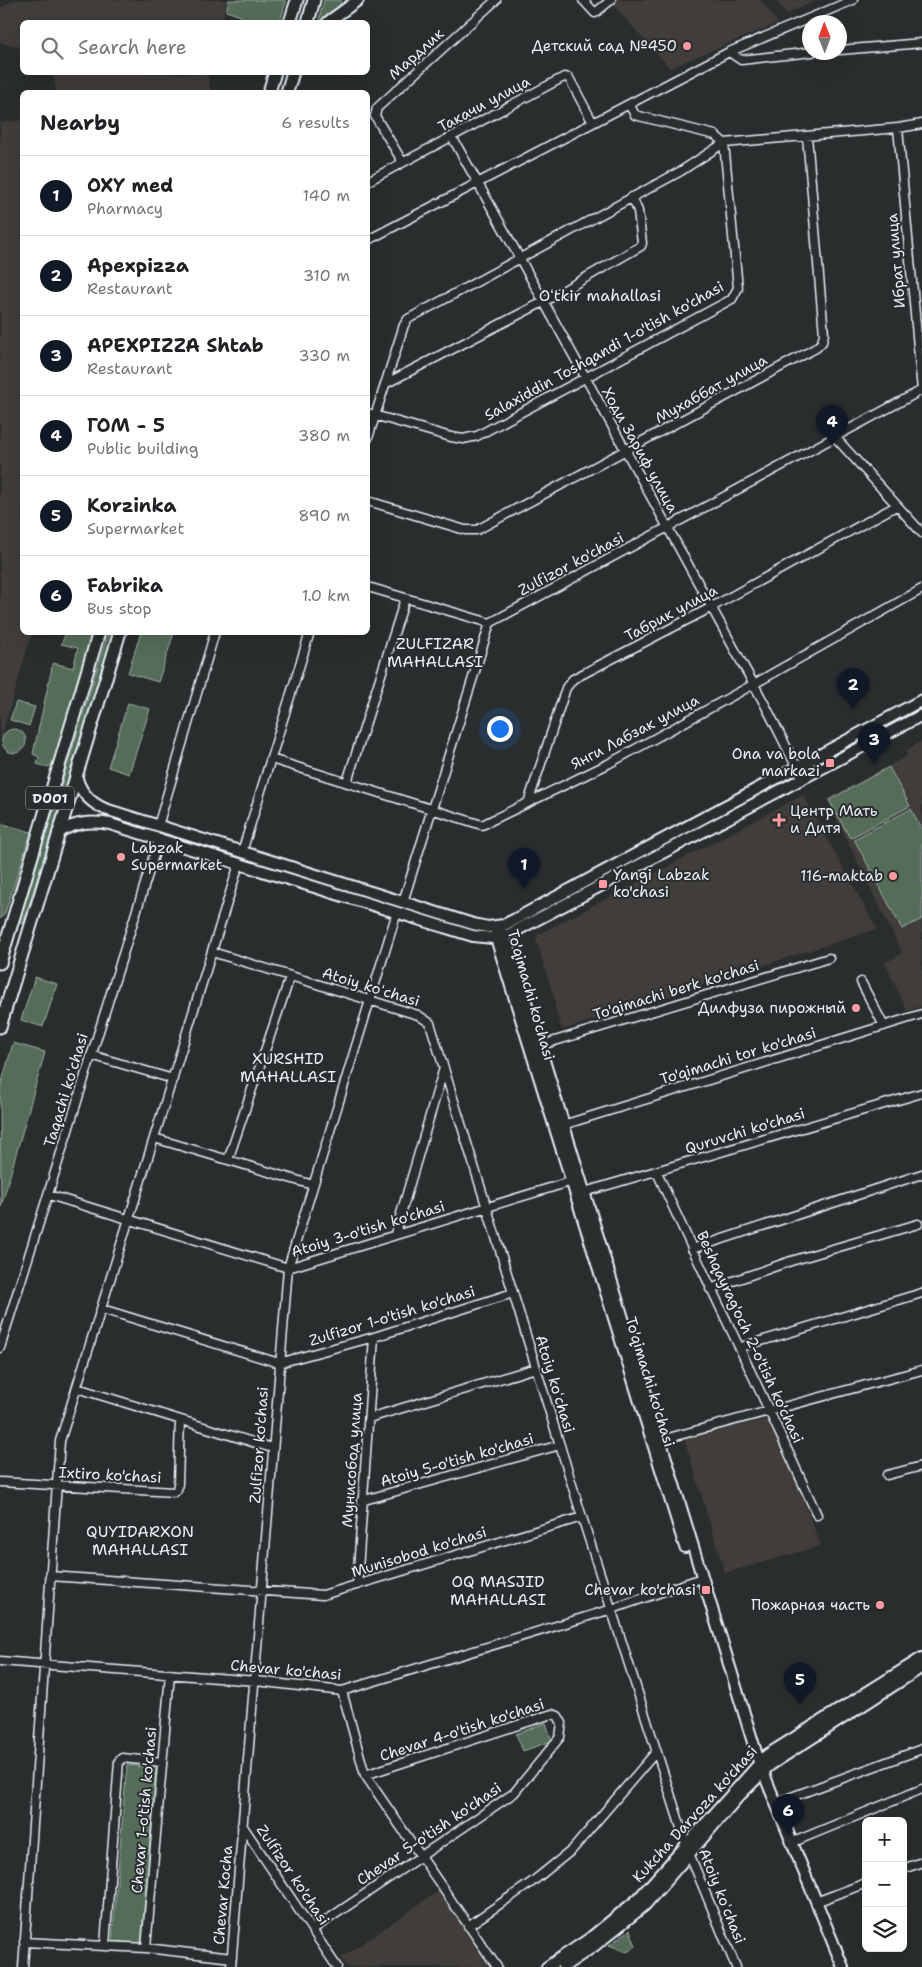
<!DOCTYPE html>
<html lang="en">
<head>
<meta charset="utf-8">
<style>
	:root { --surface:#fff; --page:#f2f2f2; --text:#202124; --muted:#757577; --line:#e0e0e0; --accent:#111827 }
	body { margin:0; font-family:"Shantell Sans",sans-serif; background:var(--page); color:var(--text) }
	.controls { position:absolute; right:15px; bottom:15px; display:grid; overflow:hidden; border-radius:8px; box-shadow:0 5px 20px #0002 }
	.controls button { width:45px; height:45px; display:grid; place-items:center; padding:0; border:0; border-bottom:1px solid var(--line); background:var(--surface); color:var(--text); font:25px sans-serif }
	.compass { position:absolute; left:802px; top:15px; width:45px; height:45px; border-radius:50%; background:var(--surface); box-shadow:0 5px 20px #0002; rotate:359deg }
	.you { position:absolute; left:499px; top:728px; width:18px; height:18px; margin:-12px; border:4px solid #fff; border-radius:50%; background:#1a73e8; box-shadow:0 0 0 8px #1a73e833 }
	.badge { display:grid; place-items:center; width:32px; height:32px; border-radius:50%; background:var(--accent); color:#fff; font-size:16px; font-weight:700 }
	.pin { position:absolute; translate:-50% -41px; filter:drop-shadow(0 1px 2px #0008) }
	.pin::after { content:''; position:absolute; top:26px; width:18px; height:15px; background:inherit; clip-path:polygon(0 0,100% 0,50% 100%) }
	.list { margin:0; padding:0; list-style:none }
	h2 { display:flex; justify-content:space-between; align-items:center; height:65px; margin:0; padding:0 20px; font-size:21px }
	h2 small { font-size:16px; font-weight:400; color:var(--muted) }
	.list li { display:grid; grid-template-columns:32px 1fr auto; gap:15px; align-items:center; box-sizing:border-box; height:80px; padding:0 20px; border-top:1px solid var(--line) }
	.list b { display:block; font-size:19px; white-space:nowrap }
	.list p { margin:0; font-size:16px; white-space:nowrap; color:var(--muted) }
	.list em { font-size:16px; font-style:normal; color:var(--muted) }
	.icon { flex:none; width:28px; height:28px; fill:none; stroke:currentColor; stroke-width:2; stroke-linecap:round; stroke-linejoin:round }
	.map { position:relative; flex:none; width:922px; height:1967px; overflow:hidden }
	.search { position:absolute; background:var(--surface); box-shadow:0 5px 20px #0002; left:20px; top:20px; width:350px; height:55px; display:flex; align-items:center; gap:12px; box-sizing:border-box; padding:0 18px; border-radius:8px; color:var(--muted); font-size:19px }
	.panel { position:absolute; background:var(--surface); box-shadow:0 5px 20px #0002; left:20px; top:90px; width:350px; height:545px; border-radius:8px }
	.map>svg:first-child { display:block }
</style>
</head>
<body>
<div class="map">
<svg width="922" height="1967" viewBox="0 0 922 1967">
	<rect width="100%" height="100%" fill="#2a2d2e"/>
	<filter id="ink" filterUnits="userSpaceOnUse"><feTurbulence type="fractalNoise" baseFrequency=".02" numOctaves="2"/><feDisplacementMap in="SourceGraphic" scale="10" xChannelSelector="R" yChannelSelector="G"/><feConvolveMatrix kernelMatrix="1 2 1 2 8 2 1 2 1" color-interpolation-filters="sRGB"/></filter>
	<g filter="url(#ink)">
		<path fill="#3f3c3a" d="M14 0H228L221 22H22V47L0 43V8Z
			M615 0H761L778 23 670 68 611 3Z
			M776 0H817L787 14Z
			M53 73H207L211 92H56Z
			M22 120V632L32 633 0 741V123Z
			M922 741V1006L907 1011 885 963 902 953 827 799 907 756 905 751Z
			M803 795 877 929 562 1030 554 1005 556 1004 536 939 539 934Z
			M772 1418 821 1546 725 1573 684 1438Z
			M441 1889 488 1955 483 1958 490 1967H347L341 1958Z"/>
		<path fill="#546c59" stroke="#9eaea8" d="M229 0H285L286 2 280 22H243L241 16 226 11Z
			M324 0H341L340 7 329 20 319 19Z
			M141 632 174 633 158 682 128 673Z
			M66 633 85 632 92 640 54 764 47 767 37 764 39 757 33 754 53 663 73 668 78 648 61 644Z
			M108 633H113L23 924 19 923Z
			M16 702 35 707 29 726 10 720Z
			M128 703 150 709 129 774 108 767Z
			M2 741a12 12 0 1 1 24 0a12 12 0 1 1-24 0Z
			M889 767 910 806 850 838 829 800Z
			M911 809 922 830V919L902 929 854 839Z
			M0 823 31 832 5 913 0 919Z
			M35 977 57 984 43 1027 21 1020Z
			M13 1043 45 1052 1 1207 0 1089Z
			M546 1723 552 1741 523 1751 516 1734Z
			M127 1765 156 1768 141 1944 112 1941Z
			M630 1930 636 1946 627 1952 609 1945Z"/>
		<g fill="none" stroke-linecap="round" stroke-linejoin="round">
			<defs>
				<path id="minor" d="M583 0 595 13 611 0
					M840 50 922 43
					M729 52 741 60 812 52
					M629 104 635 115 715 135 724 143 898 128 922 124
					M898 128 922 391
					M452 137C554 318 653 501 753 683 771 714 785 746 802 777
					M402 161 375 116 377 108 496 0
					M368 181 564 77 569 78 592 121
					M368 240 729 52 853 0
					M385 384 545 301 641 246 642 243 638 211 632 197
					M368 413 374 415 451 437 463 439 477 436 732 299 738 288 724 143 681 171 408 319 404 325 368 438
					M835 437 922 533
					M368 501 465 530H477L816 348 822 342 824 334 807 136
					M368 587 490 623
					M271 759 482 825 608 764 754 684 922 589
					M347 782 405 599
					M528 803 566 688 573 679 710 608 896 506
					M158 826 215 632
					M242 852 310 632
					M403 902 490 623 922 390
					M212 952 418 1015 430 1023 582 1517 689 1853 736 1967
					M861 982 884 1026
					M535 1047 829 958
					M91 1055 173 1079
					M563 1125 922 1014
					M154 1138 313 1185
					M228 1160 290 977
					M657 1172C709 1287 766 1400 817 1515
					M581 1193 922 1093
					M49 1195 288 1268 576 1180
					M395 1234 444 1068
					M692 1249 922 1174
					M710 1289 791 1261 918 1224
					M102 1309 279 1363 374 1337 513 1293
					M741 1347 922 1293
					M0 1348 159 839
					M77 1388 272 1448
					M369 1418 536 1368
					M657 1441 922 1370
					M887 1475 922 1466
					M0 1482 174 1492 177 1490 178 1483 180 1420
					M361 1501 560 1445
					M50 1576 323 1595 582 1517
					M357 1585 374 1337
					M0 1661 256 1681 342 1691 612 1609 702 1578
					M342 1691 365 1775 497 1967
					M775 1803 922 1749
					M242 1825 337 1967
					M791 1843 922 1789
					M903 1869 922 1862
					M816 1902 866 1883
					M468 1926 532 1882 572 1850 656 1752
					M312 1930 514 1793 560 1737 562 1723 558 1716 552 1714 365 1775
					M24 1942 146 1948 232 1958
					M105 1945 119 1761 122 1758 161 1762
					M146 1948 170 1674
					M23 1967 60 1441 239 864
					M231 1967 288 1268 397 912"/>
				<path id="major" d="M328 22 358 0
					M76 774C79 791 89 802 105 809L473 924 488 927 504 925 922 700
					M58 833C75 822 90 821 110 824L473 936 493 938 506 936 922 715
					M496 926 504 936 512 956 759 1762 843 1967
					M496 932V938L685 1547
					M547 1967 589 1939 638 1899 767 1755 922 1658
					M563 1967 594 1946 645 1905 738 1797 770 1765 922 1667"/>
				<path id="highway" d="M290 22 297 0
					M308 22 314 0
					M269 92 275 72
					M287 92 293 72
					M0 963 99 632
					M0 1027 120 632"/>
			</defs>
			<use href="#minor" stroke="#e8f1f8" stroke-width="11"/>
			<use href="#major" stroke="#e8f1f8" stroke-width="14"/>
			<use href="#highway" stroke="#e8f1f8" stroke-width="15"/>
			<use href="#minor" stroke="#2a2d2e" stroke-width="8"/>
			<use href="#major" stroke="#2a2d2e" stroke-width="10"/>
			<use href="#highway" stroke="#2a2d2e" stroke-width="11"/>
		</g>
	</g>
	<g fill="#ff9aa2" stroke="#2a2d2e" stroke-width="2">
		<circle cx="687" cy="46" r="5"/>
		<rect x="825" y="758" width="10" height="10" rx="2.5"/>
		<path d="M776.5 812.5h5v5h5v5h-5v5h-5v-5h-5v-5h5z"/>
		<circle cx="121" cy="857" r="5"/>
		<circle cx="893" cy="876" r="5"/>
		<rect x="598" y="879" width="10" height="10" rx="2.5"/>
		<circle cx="856" cy="1008" r="5"/>
		<rect x="701" y="1585" width="10" height="10" rx="2.5"/>
		<circle cx="880" cy="1605" r="5"/>
	</g>
	<g text-anchor="middle" dominant-baseline="central" stroke-width="4" stroke-linejoin="round" paint-order="stroke">
		<rect fill="#2a2d2e" stroke="#afb6bb" stroke-width="1" x="26" y="786.5" width="48" height="23" rx="4"/>
		<g font-size="14" font-weight="bold" fill="#e8f1f8">
			<text x="50" y="798">D001</text>
		</g>
		<g font-size="15" fill="#e8f1f8" stroke="#2a2d2e" text-anchor="end">
			<text x="677" y="46">Детский сад №450</text>
			<text x="820" y="754">Ona va bola<tspan x="820" dy="17">markazi</tspan></text>
			<text x="790" y="811" text-anchor="start">Центр Мать<tspan x="790" dy="17">и Дитя</tspan></text>
			<text x="131" y="848" text-anchor="start">Labzak<tspan x="131" dy="17">Supermarket</tspan></text>
			<text x="613" y="875" text-anchor="start">Yangi Labzak<tspan x="613" dy="17">ko'chasi</tspan></text>
			<text x="883" y="876">116-maktab</text>
			<text x="846" y="1008">Дилфуза пирожный</text>
			<text x="696" y="1590">Chevar ko'chasi</text>
			<text x="870" y="1605">Пожарная часть</text>
		</g>
		<g font-size="15" fill="#e8f1f8" stroke="#2a2d2e">
			<text transform="translate(416 54) rotate(-42)">Мардлик</text>
			<text transform="translate(484 104) rotate(-28)">Такачи улица</text>
			<text transform="translate(896 261) rotate(-95)">Ибрат улица</text>
			<text transform="translate(604 351) rotate(-29)">Salaxiddin Toshqandi 1-o'tish ko'chasi</text>
			<text transform="translate(711 389) rotate(-29)">Мухаббат улица</text>
			<text transform="translate(640 450) rotate(61)">Ходи Зариф улица</text>
			<text transform="translate(571 564) rotate(-28)">Zulfizor ko'chasi</text>
			<text transform="translate(671 613) rotate(-28)">Табрик улица</text>
			<text transform="translate(635 732) rotate(-28)">Янги Лабзак улица</text>
			<text transform="translate(371 987) rotate(17)">Atoiy koʻchasi</text>
			<text transform="translate(676 990) rotate(-17)">To'qimachi berk ko'chasi</text>
			<text transform="translate(531 995) rotate(74)">To'qimachi ko'chasi</text>
			<text transform="translate(738 1056) rotate(-17)">To'qimachi tor ko'chasi</text>
			<text transform="translate(66 1090) rotate(-73)">Taqachi koʻchasi</text>
			<text transform="translate(745 1131) rotate(-17)">Quruvchi ko'chasi</text>
			<text transform="translate(368 1229) rotate(-17)">Atoiy 3-o'tish ko'chasi</text>
			<text transform="translate(392 1316) rotate(-17)">Zulfizor 1-o'tish ko'chasi</text>
			<text transform="translate(750 1337) rotate(65)">Beshqayrag'och 2-o'tish ko'chasi</text>
			<text transform="translate(650 1382) rotate(73)">To'qimachi ko'chasi</text>
			<text transform="translate(555 1384) rotate(73)">Atoiy koʻchasi</text>
			<text transform="translate(259 1445) rotate(-86)">Zulfizor ko'chasi</text>
			<text transform="translate(352 1460) rotate(-86)">Мунисобод улица</text>
			<text transform="translate(457 1460) rotate(-16)">Atoiy 5-o'tish ko'chasi</text>
			<text transform="translate(110 1475) rotate(3)">Ixtiro ko'chasi</text>
			<text transform="translate(419 1552) rotate(-17)">Munisobod ko'chasi</text>
			<text transform="translate(286 1670) rotate(5)">Chevar ko'chasi</text>
			<text transform="translate(462 1730) rotate(-18)">Chevar 4-o'tish ko'chasi</text>
			<text transform="translate(144 1810) rotate(-85)">Chevar 1-o'tish ko'chasi</text>
			<text transform="translate(695 1814) rotate(-48)">Kukcha Darvoza ko'chasi</text>
			<text transform="translate(429 1834) rotate(-34)">Chevar 5-o'tish ko'chasi</text>
			<text transform="translate(293 1875) rotate(56)">Zulfizor ko'chasi</text>
			<text transform="translate(223 1895) rotate(-85)">Chevar Kocha</text>
			<text transform="translate(722 1896) rotate(68)">Atoiy koʻchasi</text>
		</g>
		<g font-size="16" fill="#e8f1f8" stroke="#2a2d2e">
			<text x="600" y="295">Oʻtkir mahallasi</text>
			<text x="435" y="643">ZULFIZAR<tspan x="435" dy="18">MAHALLASI</tspan></text>
			<text x="288" y="1058">XURSHID<tspan x="288" dy="18">MAHALLASI</tspan></text>
			<text x="140" y="1531">QUYIDARXON<tspan x="140" dy="18">MAHALLASI</tspan></text>
			<text x="498" y="1581">OQ MASJID<tspan x="498" dy="18">MAHALLASI</tspan></text>
		</g>
	</g>
</svg>
<div class="controls">
<button>+</button>
<button>−</button>
<button><svg class="icon" aria-label="layers" viewBox="0 0 24 24"><path d="M12 4l9 5-9 5-9-5zM3 14l9 5 9-5"/></svg></button>
</div>
<svg class="compass" viewBox="-18 -18 36 36"><path d="M0-13l5 13h-10z" fill="#e53935"/><path d="M0 13l5-13h-10z" fill="#757577"/></svg>
<div class="you"></div>
<div class="pin badge" style="left:524px;top:889px">1</div>
<div class="pin badge" style="left:853px;top:709px">2</div>
<div class="pin badge" style="left:874px;top:764px">3</div>
<div class="pin badge" style="left:832px;top:446px">4</div>
<div class="pin badge" style="left:800px;top:1704px">5</div>
<div class="pin badge" style="left:788px;top:1835px">6</div>
<div class="search"><svg class="icon" aria-label="search" viewBox="0 0 24 24"><circle cx="10" cy="10" r="6"/><path d="M15 15l6 6"/></svg>Search here</div>
<section class="panel">
<h2>Nearby<small>6 results</small></h2>
<ul class="list">
<li><span class="badge">1</span><div><b>OXY med</b><p>Pharmacy</p></div><em>140 m</em></li>
<li><span class="badge">2</span><div><b>Apexpizza</b><p>Restaurant</p></div><em>310 m</em></li>
<li><span class="badge">3</span><div><b>APEXPIZZA Shtab</b><p>Restaurant</p></div><em>330 m</em></li>
<li><span class="badge">4</span><div><b>ГОМ - 5</b><p>Public building</p></div><em>380 m</em></li>
<li><span class="badge">5</span><div><b>Korzinka</b><p>Supermarket</p></div><em>890 m</em></li>
<li><span class="badge">6</span><div><b>Fabrika</b><p>Bus stop</p></div><em>1.0 km</em></li>
</ul>
</section>
</div>
</body>
</html>
